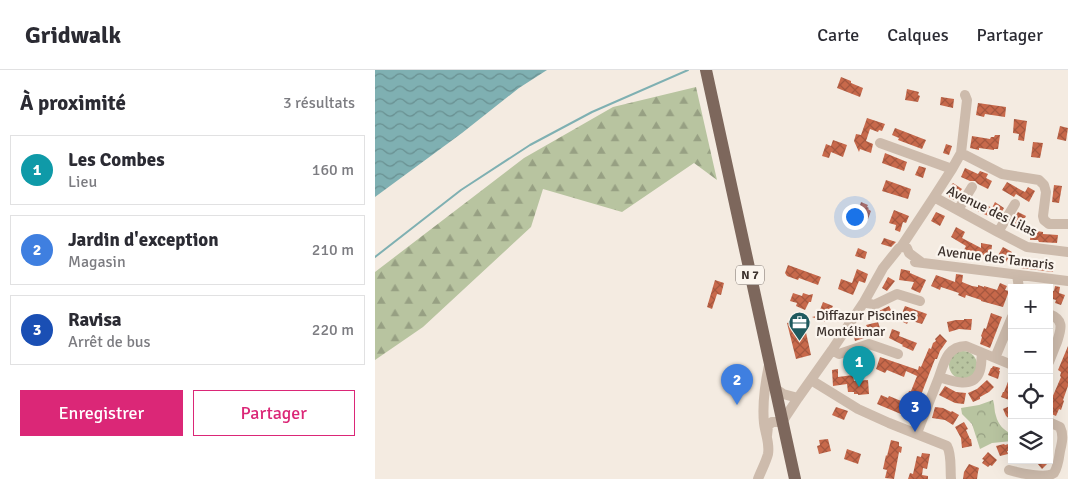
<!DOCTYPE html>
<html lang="fr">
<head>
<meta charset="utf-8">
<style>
	:root { --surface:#fff; --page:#f2f2f3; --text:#2b2b33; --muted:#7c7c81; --line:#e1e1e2; --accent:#db2777 }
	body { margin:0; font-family:Signika,sans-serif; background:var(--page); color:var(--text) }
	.controls { position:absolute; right:15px; bottom:15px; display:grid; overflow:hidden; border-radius:0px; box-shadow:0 5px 20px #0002 }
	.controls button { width:45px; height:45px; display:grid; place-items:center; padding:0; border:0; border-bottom:1px solid var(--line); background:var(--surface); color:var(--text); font:25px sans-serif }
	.you { position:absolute; left:479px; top:146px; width:18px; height:18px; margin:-12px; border:4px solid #fff; border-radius:50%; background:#1a73e8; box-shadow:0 0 0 8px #1a73e833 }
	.badge { display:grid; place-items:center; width:32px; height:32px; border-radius:50%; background:var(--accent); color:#fff; font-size:16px; font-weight:700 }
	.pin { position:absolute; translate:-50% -41px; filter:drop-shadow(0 1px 2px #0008) }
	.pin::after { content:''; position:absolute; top:26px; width:18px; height:15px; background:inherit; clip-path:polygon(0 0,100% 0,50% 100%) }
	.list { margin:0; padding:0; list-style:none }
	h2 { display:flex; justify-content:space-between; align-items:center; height:65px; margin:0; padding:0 20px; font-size:21px }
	h2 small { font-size:16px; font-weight:400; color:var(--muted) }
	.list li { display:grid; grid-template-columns:32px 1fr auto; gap:15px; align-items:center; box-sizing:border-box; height:70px; margin:0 10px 10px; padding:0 10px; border:1px solid var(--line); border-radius:0px }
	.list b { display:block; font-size:19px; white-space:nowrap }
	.list p { margin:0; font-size:16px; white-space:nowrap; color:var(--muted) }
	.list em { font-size:16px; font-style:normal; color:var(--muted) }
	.actions { display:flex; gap:10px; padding:15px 20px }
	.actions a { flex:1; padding:11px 0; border:1px solid var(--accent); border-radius:0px; text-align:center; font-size:18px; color:var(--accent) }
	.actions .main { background:var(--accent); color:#fff }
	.icon { flex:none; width:28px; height:28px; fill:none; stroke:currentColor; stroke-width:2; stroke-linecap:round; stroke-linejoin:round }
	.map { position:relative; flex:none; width:693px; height:409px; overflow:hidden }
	header { display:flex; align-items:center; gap:30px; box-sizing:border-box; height:70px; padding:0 25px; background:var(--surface); border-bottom:1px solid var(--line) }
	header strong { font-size:24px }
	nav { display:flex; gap:28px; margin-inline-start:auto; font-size:18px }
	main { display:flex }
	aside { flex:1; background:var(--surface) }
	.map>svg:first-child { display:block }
</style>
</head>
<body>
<header>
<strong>Gridwalk</strong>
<nav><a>Carte</a><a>Calques</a><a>Partager</a></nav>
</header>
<main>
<aside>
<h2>À proximité<small>3 résultats</small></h2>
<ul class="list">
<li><span class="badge" style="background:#0f9aa8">1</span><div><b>Les Combes</b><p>Lieu</p></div><em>160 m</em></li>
<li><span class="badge" style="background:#3f7fe0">2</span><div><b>Jardin d'exception</b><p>Magasin</p></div><em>210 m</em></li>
<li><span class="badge" style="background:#1a4fb4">3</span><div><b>Ravisa</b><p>Arrêt de bus</p></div><em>220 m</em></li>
</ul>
<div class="actions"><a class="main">Enregistrer</a><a>Partager</a></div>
</aside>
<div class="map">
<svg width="693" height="409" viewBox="0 0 693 409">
	<defs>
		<pattern id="grass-dots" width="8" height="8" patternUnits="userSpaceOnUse" patternTransform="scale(1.25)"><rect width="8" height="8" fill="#b8c4a0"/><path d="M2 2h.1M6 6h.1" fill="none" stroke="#97a083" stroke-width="1.8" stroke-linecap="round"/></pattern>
		<pattern id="forest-firs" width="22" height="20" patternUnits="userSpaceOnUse" patternTransform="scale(1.25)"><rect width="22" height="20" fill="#b8c4a0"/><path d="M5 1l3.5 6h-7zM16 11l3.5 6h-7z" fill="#97a083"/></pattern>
		<pattern id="park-crowns" width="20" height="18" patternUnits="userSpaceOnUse" patternTransform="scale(1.25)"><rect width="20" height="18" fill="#b8c4a0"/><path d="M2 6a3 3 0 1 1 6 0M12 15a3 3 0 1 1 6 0" fill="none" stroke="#97a083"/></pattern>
		<pattern id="water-waves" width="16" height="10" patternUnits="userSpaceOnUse" patternTransform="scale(1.25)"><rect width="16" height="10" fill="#7fb0b2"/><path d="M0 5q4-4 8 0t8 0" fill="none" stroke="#699091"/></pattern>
		<pattern id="building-cross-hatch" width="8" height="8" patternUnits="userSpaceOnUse" patternTransform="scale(1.25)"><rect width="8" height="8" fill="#c8694b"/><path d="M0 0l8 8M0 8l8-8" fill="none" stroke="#a4573f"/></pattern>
	</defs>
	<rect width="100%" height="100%" fill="#f4ebe1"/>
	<path fill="url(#grass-dots)" d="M574 295a14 14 0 1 1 28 0a14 14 0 1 1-28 0Z"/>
	<path fill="url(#forest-firs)" d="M321 17 342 110 319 93 247 142 168 119 156 157 48 257 0 290V202L149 88 238 37Z"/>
	<path fill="url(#park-crowns)" d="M618 330C620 336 619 341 621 346 623 354 629 361 637 364V371L617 373 605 379 597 354 587 344 586 338 604 335Z"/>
	<path fill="url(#water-waves)" d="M0 0H172L144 18 87 63 0 127Z"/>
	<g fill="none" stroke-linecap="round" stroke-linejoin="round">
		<path stroke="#7fb0b2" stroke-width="2" d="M0 187 86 120 155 75 217 42 313 0"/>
	</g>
	<path fill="url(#building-cross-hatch)" d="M466 7 476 11V13L488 18 485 27 462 18Z
		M532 19 544 22 543 25 545 26 543 32 530 30Z
		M566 27 579 29 578 38 565 35Z
		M603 33 631 37 630 47 610 44 609 47 601 45Z
		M492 48 510 54 507 61 504 60 503 62 495 59 491 71 498 74 496 83 485 79 484 82 479 71 481 64 486 65Z
		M639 49 652 51 649 71 643 70 644 64 638 63Z
		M685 56 693 58 691 71 682 69Z
		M520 58 551 70 547 79 523 70 524 68 517 65Z
		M620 65H625L623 79H619V80L604 78V80L595 78 597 66 615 69 616 67H619Z
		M458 70 472 75 468 87 456 82 454 88 447 86 451 74 456 76Z
		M658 72 668 73 665 88 656 87Z
		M571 74 577 76 574 85 568 83Z
		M510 83 532 92 529 101 507 93Z
		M544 96 551 98 548 108 540 105Z
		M590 98 603 104 605 101 613 104 611 108 617 111 613 119 603 114 600 111H595L586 107Z
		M511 110 536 119 533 129 507 121Z
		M632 112 646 120 650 122 653 117 660 121 654 132 641 124 639 127 627 120Z
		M578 113 587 119 579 130 574 127V126L570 123Z
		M679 115 687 116 684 133 677 132Z
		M601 129 617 138 620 132 629 138 622 150 596 138Z
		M486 132 493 135 492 137 494 138 493 139 496 141 493 149 482 145Z
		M519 140 534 146 531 153 528 152 525 162 520 160 521 155 514 153Z
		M561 142 570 146 565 156 556 151Z
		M643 142 651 146 647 154H644L643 155 637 152Z
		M581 157 590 162 587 168 606 178V173L617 175 616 184 620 187 597 184 596 188 588 187 589 180 591 176 576 167Z
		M656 160 668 162V164L683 165 682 173 664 172 663 170H655Z
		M509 168 521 172 516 177 506 174Z
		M628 177 637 182 631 192 622 187Z
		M483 178 492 182 490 189 480 186Z
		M647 189 679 193 678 202 646 198Z
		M413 195 446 207 443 215 424 208 423 210 412 206 410 203Z
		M482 199 493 204 490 213 484 211 478 225 463 219 466 209 477 213Z
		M526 199 535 201V203L551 210 545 223 536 219 539 212 524 210Z
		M581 204 588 205 587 212 597 216 603 217V215L609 217V216L622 220 625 213 632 216 630 220 634 221 628 237 606 231V230L591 225 590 228 583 225 584 223 566 217 565 220 556 216 561 205 580 212Z
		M513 207 520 211 512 221 507 218Z
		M340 210 349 213 346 225 342 224 337 239 332 237Z
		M680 216 685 217 684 223 690 225 686 235 680 233 681 230 674 228V219L679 221Z
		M418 223 427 226 428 223 434 225 438 224 436 232H434L430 240 421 236 422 233 415 231Z
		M448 232 458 236 456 240 459 241 455 249 453 248 451 252 437 247 445 245H443Z
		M514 236 518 244 508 249 504 241Z
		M530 236 552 244 547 254 534 250 532 254 524 250Z
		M616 243 627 247 615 278 605 274 607 267 606 266 609 258 611 259Z
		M428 249 436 285 421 289 412 253Z
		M589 249H597L596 260 584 259 574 262 572 252 581 250H589Z
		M503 252 506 261 500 262 501 264 480 271 479 267 483 266 482 262 493 259 491 255Z
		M517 259 525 262 524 266 542 273 538 281 527 276 528 275 514 268Z
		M565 264 572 271 565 281 562 289H560L546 325 543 324 538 336 542 338 539 346 535 344 533 347 502 334 506 325 513 328 514 326 531 333 534 321H536L542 306 531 301 529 307 512 300 510 303 501 299 505 287 543 300 544 296 546 297 554 278 556 279 558 273 561 271 560 269Z
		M693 276V316L688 330 689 331 686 340 684 339 681 346 674 343V335L686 307 685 306 686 302 683 300Z
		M491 282 493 289 481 292 479 286Z
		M618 296 625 298 624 301H625L623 309 613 305 616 298H617Z
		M463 299V307L478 305 479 311 493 310 494 324 483 325V324H479V322H473L472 314 458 316 457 300Z
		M636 304 637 305V331L626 327 628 322H629Z
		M612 310 619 317 614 322 605 327V329L598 332 593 323 602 319Z
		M570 316 581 322 591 323 589 334 580 333 564 325Z
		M637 335V351L631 346 628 339Z
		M461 337 473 341 469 350 457 345Z
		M560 337 568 338 576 342 577 341 584 345 578 355 570 350 557 348Z
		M589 352 593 359 591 360 595 369H596L597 376 587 378 586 368 580 357Z
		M453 369 456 381 444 384 442 376 445 375 444 370Z
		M516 370 524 372V376L527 377 526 383 524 382 519 409 510 408 512 400 508 399 511 385 512 386Z
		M637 373V381H632L633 384 625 386 621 376 629 374 630 375Z
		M472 379 486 384 483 394 469 389Z
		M613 382 622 390 617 396 615 395 613 397 607 393 609 390 607 389Z
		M547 383 555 384 552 399 548 398 547 405 553 406V409H533L535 403 538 404 542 386 546 387Z
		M664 390H676L667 399 662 393Z
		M594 394 604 398 603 402 602 409H588L589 402Z"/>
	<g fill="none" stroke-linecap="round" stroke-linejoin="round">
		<path stroke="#cdbbac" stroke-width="10" d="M505 73 577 99
			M586 83 627 104 664 110 669 115 671 122 668 146 669 150 674 154H693
			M559 127 623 162 652 177 693 182
			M583 140 597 117
			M623 162 640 134
			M526 177 559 127 577 99 586 83 592 30 590 25
			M540 192 693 211
			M642 205 644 218
			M489 232 499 235 522 224 545 231
			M674 244C690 250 686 259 682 272 679 279 677 285 674 292
			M457 280 464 284 494 274 523 284
			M607 283C606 289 607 297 604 303 597 319 576 311 564 307 569 293 572 276 591 276L637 295
			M620 288 637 247
			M436 310 483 339 514 353 572 376C577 385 575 398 576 409
			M399 318 408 324 423 328
			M542 363 564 307
			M392 366 393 356 397 352H407L423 328 457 280 489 232 508 198 524 178 528 177 532 178 534 183 546 192
			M634 400C645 403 671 409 679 403 683 397 684 388 685 381 687 373 689 365 685 357L674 352
			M383 409C386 401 391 392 393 384 395 373 390 363 389 353 387 333 390 314 394 295"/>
		<path stroke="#7d675c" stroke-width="12" d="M331 0 420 409"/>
	</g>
	<defs>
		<symbol id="office-pin" viewBox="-11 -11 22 30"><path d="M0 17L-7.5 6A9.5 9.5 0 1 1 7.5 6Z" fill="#1f5a5e" stroke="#fbf5ee"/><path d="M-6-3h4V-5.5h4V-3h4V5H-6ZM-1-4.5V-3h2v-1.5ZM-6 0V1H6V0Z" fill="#fff"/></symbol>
	</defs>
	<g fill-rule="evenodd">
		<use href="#office-pin" x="412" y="240" width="25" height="34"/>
	</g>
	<g text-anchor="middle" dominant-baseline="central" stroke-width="4.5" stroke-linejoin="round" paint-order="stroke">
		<rect fill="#fbf5ee" stroke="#756b66" stroke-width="1" x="361" y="195.5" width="28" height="19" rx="4"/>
		<g font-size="12" font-weight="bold" fill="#3b302b">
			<text x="375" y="205">N 7</text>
		</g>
		<g font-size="14" fill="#3b302b" stroke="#fbf5ee">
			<text transform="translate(617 141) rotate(26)">Avenue des Lilas</text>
			<text transform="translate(621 188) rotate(7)">Avenue des Tamaris</text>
		</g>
		<g font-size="14" fill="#3b302b" stroke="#fbf5ee" text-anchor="start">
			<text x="441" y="245">Diffazur Piscines<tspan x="441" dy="16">Montélimar</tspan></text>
		</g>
	</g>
</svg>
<div class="controls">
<button>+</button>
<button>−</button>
<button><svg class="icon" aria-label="locate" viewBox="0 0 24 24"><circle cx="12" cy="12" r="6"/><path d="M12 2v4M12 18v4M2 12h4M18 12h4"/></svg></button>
<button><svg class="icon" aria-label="layers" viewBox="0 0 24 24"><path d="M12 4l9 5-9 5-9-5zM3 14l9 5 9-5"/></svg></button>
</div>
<div class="you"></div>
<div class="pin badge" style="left:484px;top:317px;background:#0f9aa8">1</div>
<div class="pin badge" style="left:362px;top:335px;background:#3f7fe0">2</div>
<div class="pin badge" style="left:540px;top:362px;background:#1a4fb4">3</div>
</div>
</main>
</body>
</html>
